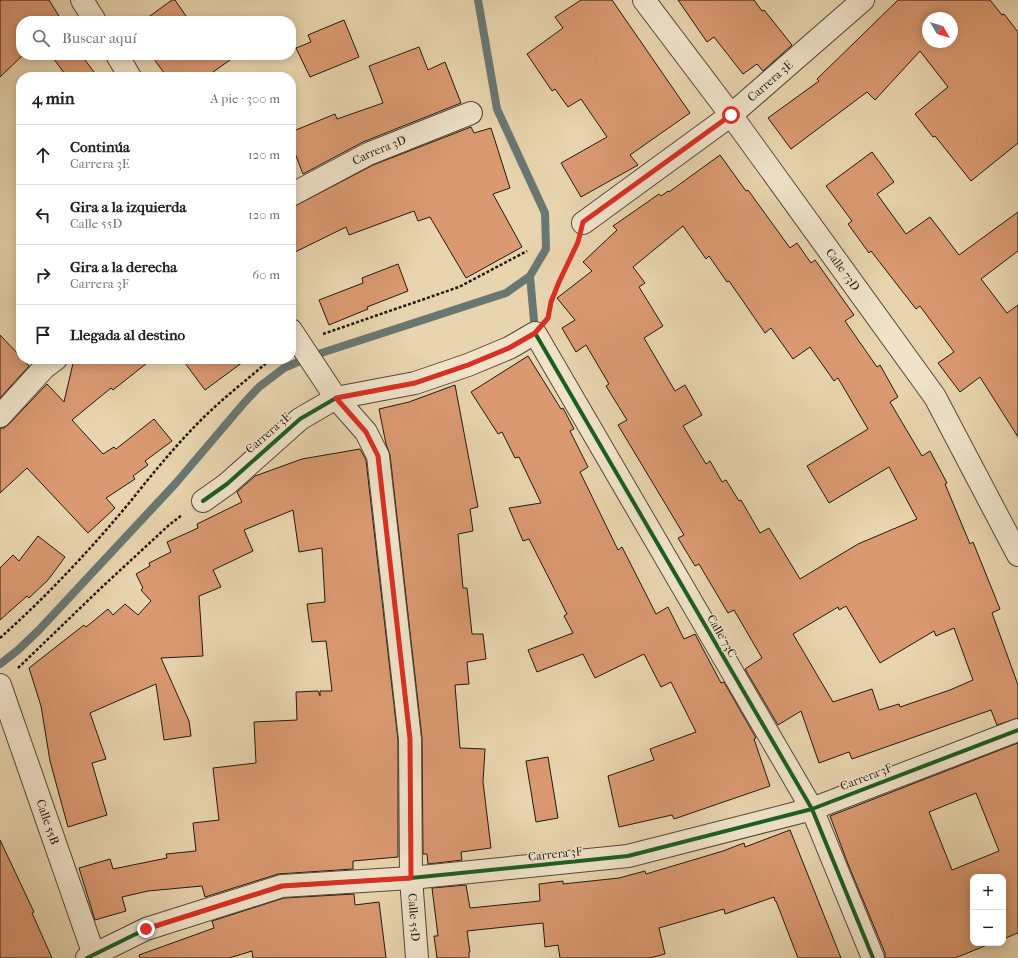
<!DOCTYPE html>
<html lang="es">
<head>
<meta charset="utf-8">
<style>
	:root { --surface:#fff; --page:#f6f6f6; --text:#202124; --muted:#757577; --line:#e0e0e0 }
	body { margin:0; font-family:"IM FELL French Canon",serif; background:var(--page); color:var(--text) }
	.controls { position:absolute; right:12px; bottom:12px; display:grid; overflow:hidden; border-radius:8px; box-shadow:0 2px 10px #0003 }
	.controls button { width:36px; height:36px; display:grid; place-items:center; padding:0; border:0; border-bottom:1px solid var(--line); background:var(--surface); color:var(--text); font:20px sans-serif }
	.compass { position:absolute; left:922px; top:12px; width:36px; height:36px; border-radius:50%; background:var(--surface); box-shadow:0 2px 10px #0003; rotate:128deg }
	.stop { position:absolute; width:12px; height:12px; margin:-9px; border:3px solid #d93025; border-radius:50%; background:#fff }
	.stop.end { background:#d93025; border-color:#fff; box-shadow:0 1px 4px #0008 }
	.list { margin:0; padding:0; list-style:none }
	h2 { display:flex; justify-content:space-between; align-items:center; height:52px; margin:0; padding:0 16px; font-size:17px }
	h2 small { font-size:13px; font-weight:400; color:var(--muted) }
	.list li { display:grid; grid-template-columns:26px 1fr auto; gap:12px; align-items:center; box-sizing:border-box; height:60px; padding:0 16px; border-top:1px solid var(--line) }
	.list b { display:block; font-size:15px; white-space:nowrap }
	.list p { margin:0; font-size:13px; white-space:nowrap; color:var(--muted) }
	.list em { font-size:13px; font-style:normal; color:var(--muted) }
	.icon { flex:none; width:22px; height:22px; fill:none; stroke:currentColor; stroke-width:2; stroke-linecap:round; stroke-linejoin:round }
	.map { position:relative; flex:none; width:1018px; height:958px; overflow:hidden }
	.search { position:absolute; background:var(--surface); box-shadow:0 2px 10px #0003; left:16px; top:16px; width:280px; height:44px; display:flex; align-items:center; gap:10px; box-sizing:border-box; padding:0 14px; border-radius:16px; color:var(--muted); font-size:15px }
	.panel { position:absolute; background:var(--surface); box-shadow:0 2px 10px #0003; left:16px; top:72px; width:280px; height:292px; border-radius:16px }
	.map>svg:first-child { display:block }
</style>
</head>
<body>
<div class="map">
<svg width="1018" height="958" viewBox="0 0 1018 958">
	<rect width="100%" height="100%" fill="#e8d4ae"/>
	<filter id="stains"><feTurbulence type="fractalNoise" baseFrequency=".005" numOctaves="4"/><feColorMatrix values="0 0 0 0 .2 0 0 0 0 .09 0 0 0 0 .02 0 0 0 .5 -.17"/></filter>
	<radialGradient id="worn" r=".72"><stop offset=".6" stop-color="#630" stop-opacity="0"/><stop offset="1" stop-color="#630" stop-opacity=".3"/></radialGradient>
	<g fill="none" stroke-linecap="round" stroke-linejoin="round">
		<path stroke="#697772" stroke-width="8" d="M530 276 535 332
			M0 664 18 650 38 631 176 483 244 403 259 387 284 368 312 356 506 293 530 276 546 249 545 213 497 109 478 0"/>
	</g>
	<path fill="#da9971" stroke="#221810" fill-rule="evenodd" d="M0 0H49L62 21H21V55H23L0 77Z
		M172 0H175L188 19 185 21H143Z
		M581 0H612L690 113 630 155 638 165 581 197 561 163 607 137 581 99 568 107 555 89 552 91 527 54 563 28 555 17Z
		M678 0H754L762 11 764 10 792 45 763 71 757 64 743 74 714 37 707 42Z
		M898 0H990L1002 15 1004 14 1018 32V143L971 181 935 136 933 137 915 114 948 87 920 51 875 100 867 92 791 149 768 118 819 81 817 79ZM928 18H952V42H928Z
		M344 20 359 57 310 77 296 48 311 42 308 35Z
		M419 47 428 70 445 62 461 103 363 142 303 174 291 143V132L335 114 337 119 383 103 369 66Z
		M51 55H81L98 77H67Z
		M151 55H237L206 77H167Z
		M471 127 474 133 491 128 510 188 493 194 522 247 466 278 430 217 418 221 414 211 349 235 346 227 291 254V208L373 165Z
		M872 152 894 182 877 194 906 234 930 217 959 255 1018 212V251L981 279 1007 313 1018 305V437L980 377 960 392 938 363 954 352 920 306 916 309 871 251 869 253 848 224 852 221 826 186Z
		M720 155 746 191 748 190 790 248 797 243 811 263 815 260 854 315 845 321 877 367 880 365 898 397 890 402 922 456 930 451 947 483 945 484 970 544 973 542 1000 609 992 613 1018 685V718L997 725 991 710 852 759 849 752 819 763 801 711 778 725 745 669 762 658 734 610 728 613 699 564 695 566 678 538 684 535 618 425 627 420 606 386 609 384 586 345 576 352 562 328 575 320 557 298 592 271 583 262 617 230 613 226 659 194 661 196 668 191 669 192ZM683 226 706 259 709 256 727 282 729 281 765 333 771 328 793 359 810 347 834 381 838 378 868 429 807 466 829 503 889 467 917 519 858 544 800 579 769 528 760 533 741 500 739 501 726 480 722 482 710 461 706 464 683 426 702 415 685 385 675 391 644 338 663 326 639 287 645 283 633 267ZM846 606 880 663 934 631 936 636 954 628 973 680 950 690 900 707 899 704 879 710 872 689 833 702 793 634 838 607 839 610Z
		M398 264 408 291 367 307 368 309 329 325 319 300 363 283 362 278Z
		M0 335 21 357V359H23L29 366 0 398Z
		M528 356 561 409 563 408 574 429 570 431 588 467 580 472 618 550 622 547 656 614 668 607 684 639 695 634 721 683 724 682 756 738 754 739 770 786 674 819 672 815 619 827 608 776 654 760 650 749 696 732 671 682 661 687 644 654 595 678 583 654 537 672 528 650 573 633 564 616 567 614 529 539 523 541 509 508 541 503 519 457 515 458 502 432 498 434 471 392Z
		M74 359H152L113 390 111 388 72 420 103 454 114 447 116 449 154 419 172 441 145 461 148 465 133 476 135 479 106 498 115 508 88 533 27 468 0 493V428H4L9 424 47 384 64 402Z
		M182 359H247L205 390Z
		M455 385 478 507 470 509 473 531 458 534 463 588H467L472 634H483L486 659 467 662 469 684 455 685 460 748 485 749 483 782 491 848 461 852 462 860 428 864 427 854H423L422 738 390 455 386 444 379 409 409 402Z
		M360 449 366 460 398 740V857L353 861V869L278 874 205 897 202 886 148 891 122 897 126 911 95 920 79 868 110 859 113 869 167 858 166 854 196 851 193 823 219 820 213 768 256 763 254 722 297 720 296 692 318 691 320 696V691H332L326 641 312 642 307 604 325 602 322 548 299 552 293 510 244 530 253 551 213 570 221 587 199 596 203 656 161 658 189 721 191 736 164 740 156 684 90 713 106 759 92 763 107 815 68 827 50 761 41 706 29 668 84 625 86 627 108 609 113 615 125 604 138 615 151 601 141 590 143 588 136 574 150 566 149 563 171 552 167 542 198 528 197 524 242 502 237 492 255 476 302 459Z
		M38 536 65 557 48 580 29 598 27 596 0 620V568L13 555 19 561Z
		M1018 743V933L1003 939V877H973V943H992L955 958H885V953L848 864 830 816ZM976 793 999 851 952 870 929 812Z
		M548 757 558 818 536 822 526 761Z
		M790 830 841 958H798L776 901H775L774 897 725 914 724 909 659 928 665 954 650 958H560L558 945 545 947 543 923 467 931 470 952H469V958H437L434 936H438L432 888 466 885 470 908 540 901 539 884 563 881V884L619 878 645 871 646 874 723 851 744 843 745 847Z
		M0 840 34 912 32 913 52 958H0Z
		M354 894 355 905 379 902 386 958H253L252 951 229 958H140L139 955 214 928 212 921 284 898Z"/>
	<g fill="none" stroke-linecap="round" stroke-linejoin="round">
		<defs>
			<g id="minor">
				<path d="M82 0 95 21"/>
				<path id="s1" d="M644 0 731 115 935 397 1018 555"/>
				<path d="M117 55 130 77"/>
				<path id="s2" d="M291 195 368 154 471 113"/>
				<path id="s3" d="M583 223 731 115 863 0"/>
				<path id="s4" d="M291 330 336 398 366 432 378 456 410 739 411 878 417 958"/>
				<path d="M0 416 44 368 56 359"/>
				<path d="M203 501 227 484 300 419 336 398 415 383 468 365 509 348 535 333 812 809 873 958"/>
				<path id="s5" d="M0 685 95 958"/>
				<path d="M87 958 146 929 282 886 411 878 628 856 812 809 1018 730"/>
			</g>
		</defs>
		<use href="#minor" stroke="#544738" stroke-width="24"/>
		<path stroke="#221810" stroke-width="2.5" stroke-dasharray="3 2" stroke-linecap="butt" d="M549 313C553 289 566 268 576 246
			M323 334 459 287 527 251
			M0 638C47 596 90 550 130 502 153 473 176 445 202 419 223 398 248 379 271 359
			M18 668 102 587 169 525 182 515"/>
		<use href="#minor" stroke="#f0e3ca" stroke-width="22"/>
		<defs>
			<path id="cycleway" d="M203 501 227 484 300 419 336 398 415 383 468 365 509 348 535 333 812 809 873 958
				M87 958 146 929 282 886 411 878 628 856 812 809 1018 730"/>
		</defs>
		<use href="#cycleway" stroke="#f0e3ca" stroke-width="6"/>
		<use href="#cycleway" stroke="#1b5e20" stroke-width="4"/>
	</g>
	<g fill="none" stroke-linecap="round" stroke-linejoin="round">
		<path stroke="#d93025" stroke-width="5" d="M146 929 282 886 411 878 410 739 378 456 366 432 336 398 415 383 468 365 509 348 535 333 548 318 551 302 559 282 578 242 583 222 731 115"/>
	</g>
	<g text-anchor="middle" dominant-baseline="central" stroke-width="3" stroke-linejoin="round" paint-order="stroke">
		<g font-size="12" fill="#221810" stroke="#f0e3ca">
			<text stroke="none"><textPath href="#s3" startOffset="235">Carrera 3E</textPath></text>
			<text stroke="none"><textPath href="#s2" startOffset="99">Carrera 3D</textPath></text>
			<text stroke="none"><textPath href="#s1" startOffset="335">Calle 73D</textPath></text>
			<text transform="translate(268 433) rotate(-41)">Carrera 3E</text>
			<text transform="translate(722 636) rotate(60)">Calle 73C</text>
			<text transform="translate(866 777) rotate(-21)">Carrera 3F</text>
			<text stroke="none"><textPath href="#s5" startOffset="145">Calle 55B</textPath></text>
			<text transform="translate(555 854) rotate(-6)">Carrera 3F</text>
			<text stroke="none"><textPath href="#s4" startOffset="617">Calle 55D</textPath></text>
		</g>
	</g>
	<rect width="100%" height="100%" filter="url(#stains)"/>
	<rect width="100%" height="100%" fill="url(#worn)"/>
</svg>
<div class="controls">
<button>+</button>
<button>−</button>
</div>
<svg class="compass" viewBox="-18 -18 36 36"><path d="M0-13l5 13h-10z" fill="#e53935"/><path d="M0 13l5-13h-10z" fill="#757577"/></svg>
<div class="stop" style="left:731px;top:115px"></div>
<div class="stop end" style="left:146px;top:929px"></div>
<div class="search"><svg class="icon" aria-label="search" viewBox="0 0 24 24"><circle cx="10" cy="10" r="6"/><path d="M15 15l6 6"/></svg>Buscar aquí</div>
<section class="panel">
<h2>4 min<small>A pie · 300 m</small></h2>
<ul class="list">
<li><svg class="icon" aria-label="ahead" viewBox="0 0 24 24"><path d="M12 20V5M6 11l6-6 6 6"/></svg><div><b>Continúa</b><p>Carrera 3E</p></div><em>120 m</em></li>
<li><svg class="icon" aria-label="left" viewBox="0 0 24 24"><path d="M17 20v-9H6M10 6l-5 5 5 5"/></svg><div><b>Gira a la izquierda</b><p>Calle 55D</p></div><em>120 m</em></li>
<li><svg class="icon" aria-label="right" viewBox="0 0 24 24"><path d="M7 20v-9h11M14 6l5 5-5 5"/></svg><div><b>Gira a la derecha</b><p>Carrera 3F</p></div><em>60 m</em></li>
<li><svg class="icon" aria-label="arrive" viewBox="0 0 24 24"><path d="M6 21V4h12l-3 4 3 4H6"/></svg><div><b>Llegada al destino</b></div></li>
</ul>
</section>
</div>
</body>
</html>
